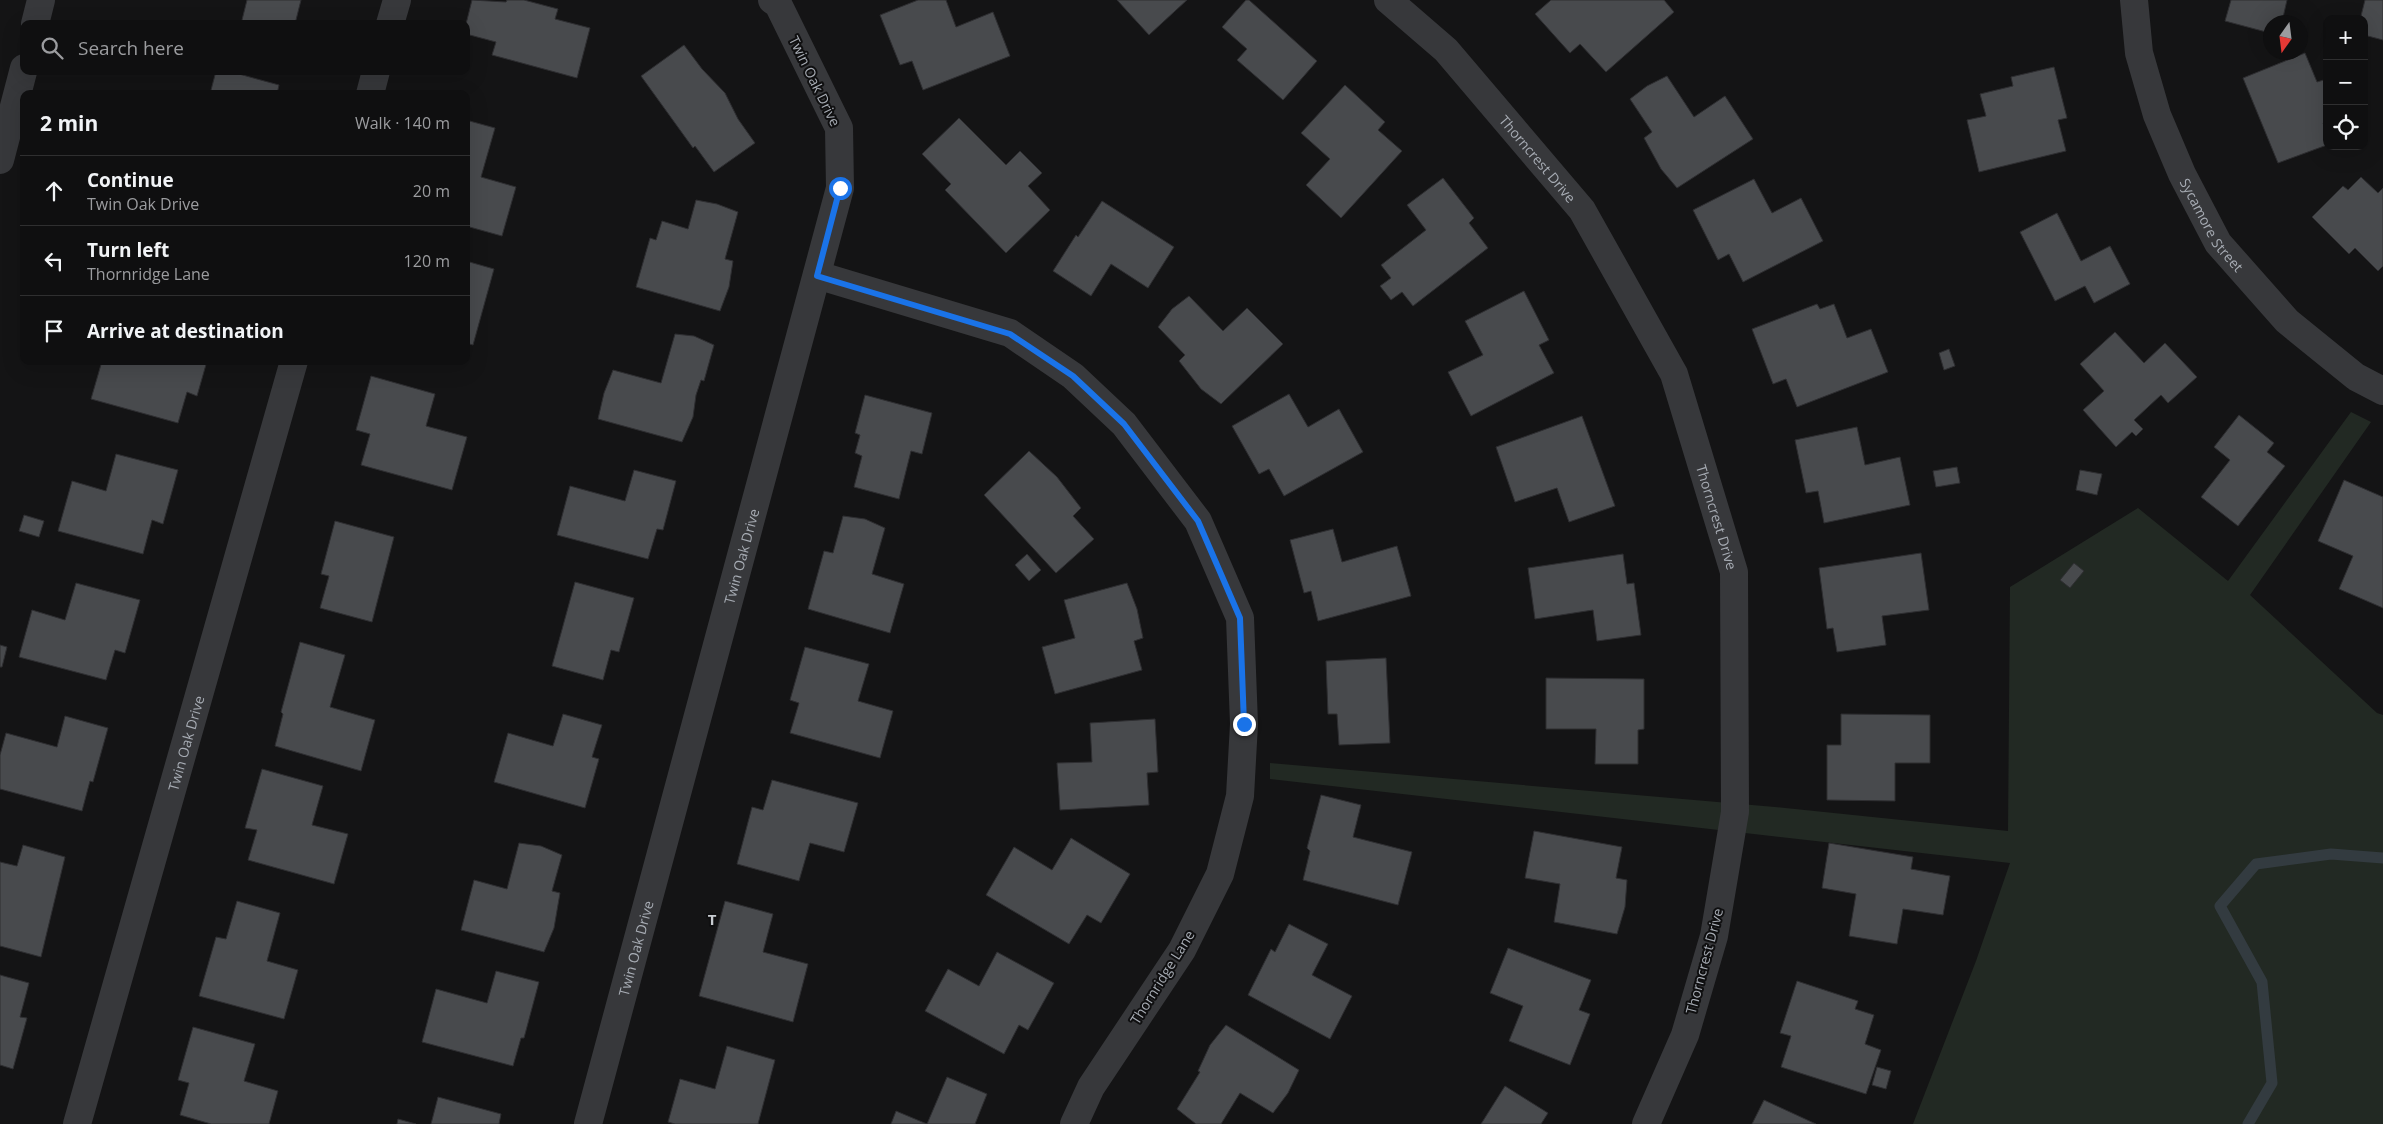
<!DOCTYPE html>
<html lang="en">
<head>
<meta charset="utf-8">
<style>
	:root { --surface:#0f0f10; --page:#1d1d1e; --text:#f1f3f6; --muted:#9b9c9f; --line:#2f2f30 }
	body { margin:0; font-family:"Open Sans",sans-serif; background:var(--page); color:var(--text) }
	.controls { position:absolute; right:15px; top:15px; display:grid; overflow:hidden; border-radius:10px; box-shadow:0 5px 20px #0002 }
	.controls button { width:45px; height:45px; display:grid; place-items:center; padding:0; border:0; border-bottom:1px solid var(--line); background:var(--surface); color:var(--text); font:25px sans-serif }
	.compass { position:absolute; left:2263px; top:15px; width:45px; height:45px; border-radius:50%; background:var(--surface); box-shadow:0 5px 20px #0002; rotate:194deg }
	.stop { position:absolute; width:15px; height:15px; margin:-11px; border:4px solid #1a73e8; border-radius:50%; background:#fff }
	.stop.end { background:#1a73e8; border-color:#fff; box-shadow:0 1px 5px #0008 }
	.list { margin:0; padding:0; list-style:none }
	h2 { display:flex; justify-content:space-between; align-items:center; height:65px; margin:0; padding:0 20px; font-size:21px }
	h2 small { font-size:16px; font-weight:400; color:var(--muted) }
	.list li { display:grid; grid-template-columns:32px 1fr auto; gap:15px; align-items:center; box-sizing:border-box; height:70px; padding:0 20px; border-top:1px solid var(--line) }
	.list b { display:block; font-size:19px; white-space:nowrap }
	.list p { margin:0; font-size:16px; white-space:nowrap; color:var(--muted) }
	.list em { font-size:16px; font-style:normal; color:var(--muted) }
	.icon { flex:none; width:28px; height:28px; fill:none; stroke:currentColor; stroke-width:2; stroke-linecap:round; stroke-linejoin:round }
	.map { position:relative; flex:none; width:2383px; height:1124px; overflow:hidden }
	.search { position:absolute; background:var(--surface); box-shadow:0 5px 20px #0002; left:20px; top:20px; width:450px; height:55px; display:flex; align-items:center; gap:12px; box-sizing:border-box; padding:0 18px; border-radius:10px; color:var(--muted); font-size:19px }
	.panel { position:absolute; background:var(--surface); box-shadow:0 5px 20px #0002; left:20px; top:90px; width:450px; height:275px; border-radius:10px }
	.map>svg:first-child { display:block }
</style>
</head>
<body>
<div class="map">
<svg width="2383" height="1124" viewBox="0 0 2383 1124">
	<rect width="100%" height="100%" fill="#141415"/>
	<path fill="#222923" d="M2351 412 2371 422 2250 595 2377 713 2383 715V1124H1913L1976 961 2010 863 1270 779V763L1775 807 2008 831 2010 587 2138 508 2228 581Z"/>
	<g fill="none" stroke-linecap="round" stroke-linejoin="round">
		<path stroke="#333b40" stroke-width="11" d="M2248 1124 2272 1083 2262 982 2220 906 2256 864 2331 854 2383 858"/>
	</g>
	<path fill="#484a4d" stroke="#2e2e31" d="M247 0H301L295 24H241Z
		M472 0 506 2 507 0H524L558 9 555 19 590 28 577 78 492 55 496 42 466 34V24Z
		M918 0H946L956 27 993 12 1010 56 923 90 912 61 900 65 880 15Z
		M1117 0H1187L1149 35Z
		M1246 0H1249L1317 61 1283 100 1237 60 1247 49 1222 27Z
		M1551 0H1664L1674 12 1606 72 1580 44 1570 53 1535 14Z
		M2231 0H2287L2282 22H2270V33L2225 21Z
		M2365 0H2383V40L2364 35V19L2361 16Z
		M684 45 702 69 725 93 738 119 755 143 714 172 695 146 693 148 641 76Z
		M2305 53 2317 82 2327 79V121L2323 123 2327 132V145L2278 163 2243 78Z
		M2054 67 2067 118 2058 120 2066 151 1979 172 1967 120 1986 116 1980 94 2013 86 2011 77Z
		M216 71H228L279 85 277 94H210Z
		M1667 76 1694 117 1725 96 1753 139 1677 188 1661 169 1644 138 1652 132 1630 99 1647 86Z
		M1345 85 1385 122 1378 130 1402 151 1341 218 1306 185 1330 159 1301 133Z
		M959 118 1006 165 1020 151 1042 173 1028 186 1050 210 1006 253 945 190 951 184 922 154Z
		M466 120 495 128 481 177 516 187 502 236 466 226Z
		M2361 177 2378 193 2383 188V266L2378 271 2355 248 2349 254 2312 217 2343 186 2348 190Z
		M1443 178 1474 218 1469 223 1488 248 1413 306 1402 292 1391 300 1380 286 1391 278 1381 265 1426 230 1407 205Z
		M1754 179 1772 213 1801 198 1823 241 1743 282 1729 254 1718 260 1693 210Z
		M696 200 717 204 738 212 725 259 733 261 729 287 720 311 636 287 650 238 656 240 662 221 688 229Z
		M1102 201 1174 247 1148 288 1111 264 1091 296 1053 271 1076 235 1078 237Z
		M2057 213 2081 261 2110 246 2130 284 2094 303 2085 286 2055 301 2020 232Z
		M466 261 494 269 473 345 466 343Z
		M1524 291 1549 340 1539 345 1554 373 1471 416 1448 372 1483 355 1465 321Z
		M1189 296 1223 331 1247 308 1283 344 1221 404 1201 389 1179 361 1185 355 1158 327 1172 309Z
		M1817 304 1820 309 1834 304 1847 338 1871 329 1888 372 1797 407 1786 379 1773 384 1752 329Z
		M2115 332 2144 363 2165 343 2197 377 2168 403 2161 395 2134 420 2143 429 2136 436 2132 432 2116 447 2083 410 2104 391 2080 364Z
		M675 334 694 336 714 345 704 381 701 380 696 395 693 417 682 442 598 419 604 393 613 370 661 383Z
		M1949 349 1955 366 1944 370 1939 353Z
		M102 361H207L197 396 187 392 178 423 91 399Z
		M371 376 435 394 426 426 467 437 452 490 361 465 370 434 356 430Z
		M1289 394 1308 427 1339 409 1363 452 1284 496 1269 469 1259 474 1232 426Z
		M865 395 932 413 922 454 911 451 899 499 854 487 862 456 855 453 860 435 855 433Z
		M2239 415 2274 443 2267 452 2285 466 2238 526 2201 497 2230 460 2214 447Z
		M1582 416 1615 506 1569 522 1557 488 1515 502 1496 447Z
		M1857 427 1865 465 1900 457 1910 505 1824 523 1818 491 1806 493 1795 440Z
		M1029 451 1057 477 1081 508 1073 516 1094 539 1056 573 984 495Z
		M116 454 178 470 163 524 152 520 143 554 58 531 72 481 106 491Z
		M1957 467 1960 483 1936 487 1933 471Z
		M634 470 676 481 663 530 657 529 648 559 557 535 570 486 625 501Z
		M2080 470 2102 474 2097 495 2076 490Z
		M2344 480 2383 497V608L2339 589 2353 556 2318 541Z
		M24 515 44 521 39 537 19 531Z
		M843 516 865 519 885 528 872 574 904 584 890 633 808 609 824 551 833 553Z
		M335 521 394 537 372 622 320 608 329 576 321 574Z
		M1333 529 1342 562 1397 546 1411 596 1318 621 1311 591 1304 593 1290 540Z
		M1921 553 1929 610 1882 616 1886 645 1837 652 1833 628 1827 629 1819 568Z
		M1027 554 1041 570 1029 581 1015 565Z
		M1623 554 1627 584 1634 583 1641 635 1597 641 1593 610 1535 619 1528 568Z
		M2074 563 2084 571 2070 588 2060 580Z
		M575 582 634 598 619 652 611 650 603 680 552 666Z
		M76 583 140 600 125 653 115 650 106 680 19 657 32 610 65 620Z
		M1127 583 1137 609 1143 638 1134 641 1142 670 1055 694 1042 647 1075 638 1064 600Z
		M300 642 345 655 330 707 375 720 361 771 275 746 283 714 281 712Z
		M0 645 7 647 2 667H0Z
		M805 647 869 664 858 701 893 711 880 758 790 733 799 703 790 700Z
		M1386 658 1390 743 1339 745 1337 714H1328L1326 661Z
		M1546 678 1644 679V729L1638 730V764H1595L1596 729H1546Z
		M563 714 602 725 592 757 599 759 585 808 494 782 508 733 553 746Z
		M1841 714 1930 715V763H1895V801L1827 800V745H1841Z
		M65 716 108 728 93 782 90 781 82 811 0 789V755L6 733 57 747Z
		M1155 719 1158 772 1147 773 1149 805 1060 810 1057 763 1092 762 1090 723Z
		M262 769 323 786 312 825 348 834 334 884 248 860 257 830 245 828Z
		M772 780 858 803 844 852 810 843 799 881 737 864 752 807 763 810Z
		M1321 795 1361 805 1353 837 1412 852 1398 905 1303 880 1310 851 1307 848Z
		M1534 831 1622 847 1616 878 1627 880 1625 907 1617 934 1554 922 1560 884 1525 878Z
		M1071 838 1130 874 1101 923 1087 915 1069 944 986 895 1014 847 1052 870Z
		M519 843 541 846 562 855 552 891 560 893 554 928 544 952 461 930 474 880 507 889Z
		M1829 843 1913 857 1911 869 1950 876 1943 915 1903 909 1897 944 1849 936 1856 894 1822 888Z
		M23 845 65 857 41 957 0 946V862L17 866Z
		M237 901 280 913 267 961 298 970 284 1019 199 996 216 937 226 939Z
		M725 901 773 914 763 952 808 964 793 1022 699 996Z
		M1289 924 1328 944 1312 975 1352 996 1330 1039 1248 995 1271 949 1275 952Z
		M1508 948 1591 980 1579 1010 1590 1014 1570 1065 1509 1041 1523 1006 1490 993Z
		M997 952 1054 983 1028 1030 1019 1025 1004 1054 925 1011 948 969 979 986Z
		M496 971 539 982 524 1038H521L513 1066 422 1042 436 989 487 1003Z
		M0 975 29 983 20 1017 27 1018 13 1069 0 1065Z
		M1797 981 1858 1001 1855 1009 1874 1015 1865 1044 1881 1050 1866 1094 1781 1067 1791 1036 1780 1033Z
		M1226 1025 1299 1070 1288 1093 1273 1113 1240 1093 1221 1124H1196L1177 1109 1200 1072 1198 1071 1210 1045Z
		M193 1027 255 1044 244 1081 278 1091 269 1124H211L180 1115 189 1083 178 1080Z
		M727 1046 775 1060 758 1124H675L668 1122 680 1079 715 1089Z
		M1877 1067 1891 1071 1886 1089 1872 1085Z
		M947 1077 987 1094 975 1124H891L896 1111 927 1124Z
		M1505 1086 1548 1113 1541 1124H1481Z
		M438 1097 501 1114 499 1124H431Z
		M1764 1100 1816 1124H1752Z
		M398 1119 416 1124H397Z"/>
	<g fill="none" stroke-linecap="round" stroke-linejoin="round">
		<g stroke="#37383b" stroke-width="28">
			<path id="s1" d="M1388 0 1446 50 1582 210 1674 374 1734 572 1735 812 1714 936 1685 1035 1646 1124"/>
			<path id="s2" d="M2134 0 2139 53 2157 115 2182 174 2218 243 2287 321 2356 377 2383 391"/>
			<path d="M35 24 41 0"/>
			<path d="M390 24 397 0"/>
			<path d="M370 94 376 71"/>
			<path d="M0 160 24 68"/>
			<path d="M817 275 1010 333 1073 376 1124 424 1198 521 1240 618 1244 724 1240 796 1220 874 1182 950 1091 1087 1074 1124"/>
			<path id="s3" d="M77 1124 294 361"/>
			<path id="s4" d="M588 1124 840 188 839 128 778 4 772 0"/>
		</g>
	</g>
	<g fill="none" stroke-linecap="round" stroke-linejoin="round">
		<path stroke="#1a73e8" stroke-width="6" d="M840 188 817 276 1010 334 1073 376 1124 424 1198 521 1240 618 1244 724"/>
	</g>
	<g text-anchor="middle" dominant-baseline="central" stroke-width="4" stroke-linejoin="round" paint-order="stroke">
		<g font-size="14" fill="#a7acb4" stroke="#0f0f10">
			<text transform="translate(815 81) rotate(64)">Twin Oak Drive</text>
			<text stroke="none"><textPath href="#s1" startOffset="219">Thorncrest Drive</textPath></text>
			<text stroke="none"><textPath href="#s2" startOffset="241">Sycamore Street</textPath></text>
			<text stroke="none"><textPath href="#s1" startOffset="624">Thorncrest Drive</textPath></text>
			<text stroke="none"><textPath href="#s4" startOffset="588">Twin Oak Drive</textPath></text>
			<text stroke="none"><textPath href="#s3" startOffset="396">Twin Oak Drive</textPath></text>
			<text stroke="none"><textPath href="#s4" startOffset="182">Twin Oak Drive</textPath></text>
			<text transform="translate(1704 961) rotate(-75)">Thorncrest Drive</text>
			<text transform="translate(1162 977) rotate(-58)">Thornridge Lane</text>
		</g>
		<g font-size="15" font-weight="bold" fill="#c7cbd0" stroke="#0f0f10">
			<text x="712" y="919">T</text>
		</g>
	</g>
</svg>
<div class="controls">
<button>+</button>
<button>−</button>
<button><svg class="icon" aria-label="locate" viewBox="0 0 24 24"><circle cx="12" cy="12" r="6"/><path d="M12 2v4M12 18v4M2 12h4M18 12h4"/></svg></button>
</div>
<svg class="compass" viewBox="-18 -18 36 36"><path d="M0-13l5 13h-10z" fill="#e53935"/><path d="M0 13l5-13h-10z" fill="#9b9c9f"/></svg>
<div class="stop" style="left:840px;top:188px"></div>
<div class="stop end" style="left:1244px;top:724px"></div>
<div class="search"><svg class="icon" aria-label="search" viewBox="0 0 24 24"><circle cx="10" cy="10" r="6"/><path d="M15 15l6 6"/></svg>Search here</div>
<section class="panel">
<h2>2 min<small>Walk · 140 m</small></h2>
<ul class="list">
<li><svg class="icon" aria-label="ahead" viewBox="0 0 24 24"><path d="M12 20V5M6 11l6-6 6 6"/></svg><div><b>Continue</b><p>Twin Oak Drive</p></div><em>20 m</em></li>
<li><svg class="icon" aria-label="left" viewBox="0 0 24 24"><path d="M17 20v-9H6M10 6l-5 5 5 5"/></svg><div><b>Turn left</b><p>Thornridge Lane</p></div><em>120 m</em></li>
<li><svg class="icon" aria-label="arrive" viewBox="0 0 24 24"><path d="M6 21V4h12l-3 4 3 4H6"/></svg><div><b>Arrive at destination</b></div></li>
</ul>
</section>
</div>
</body>
</html>
